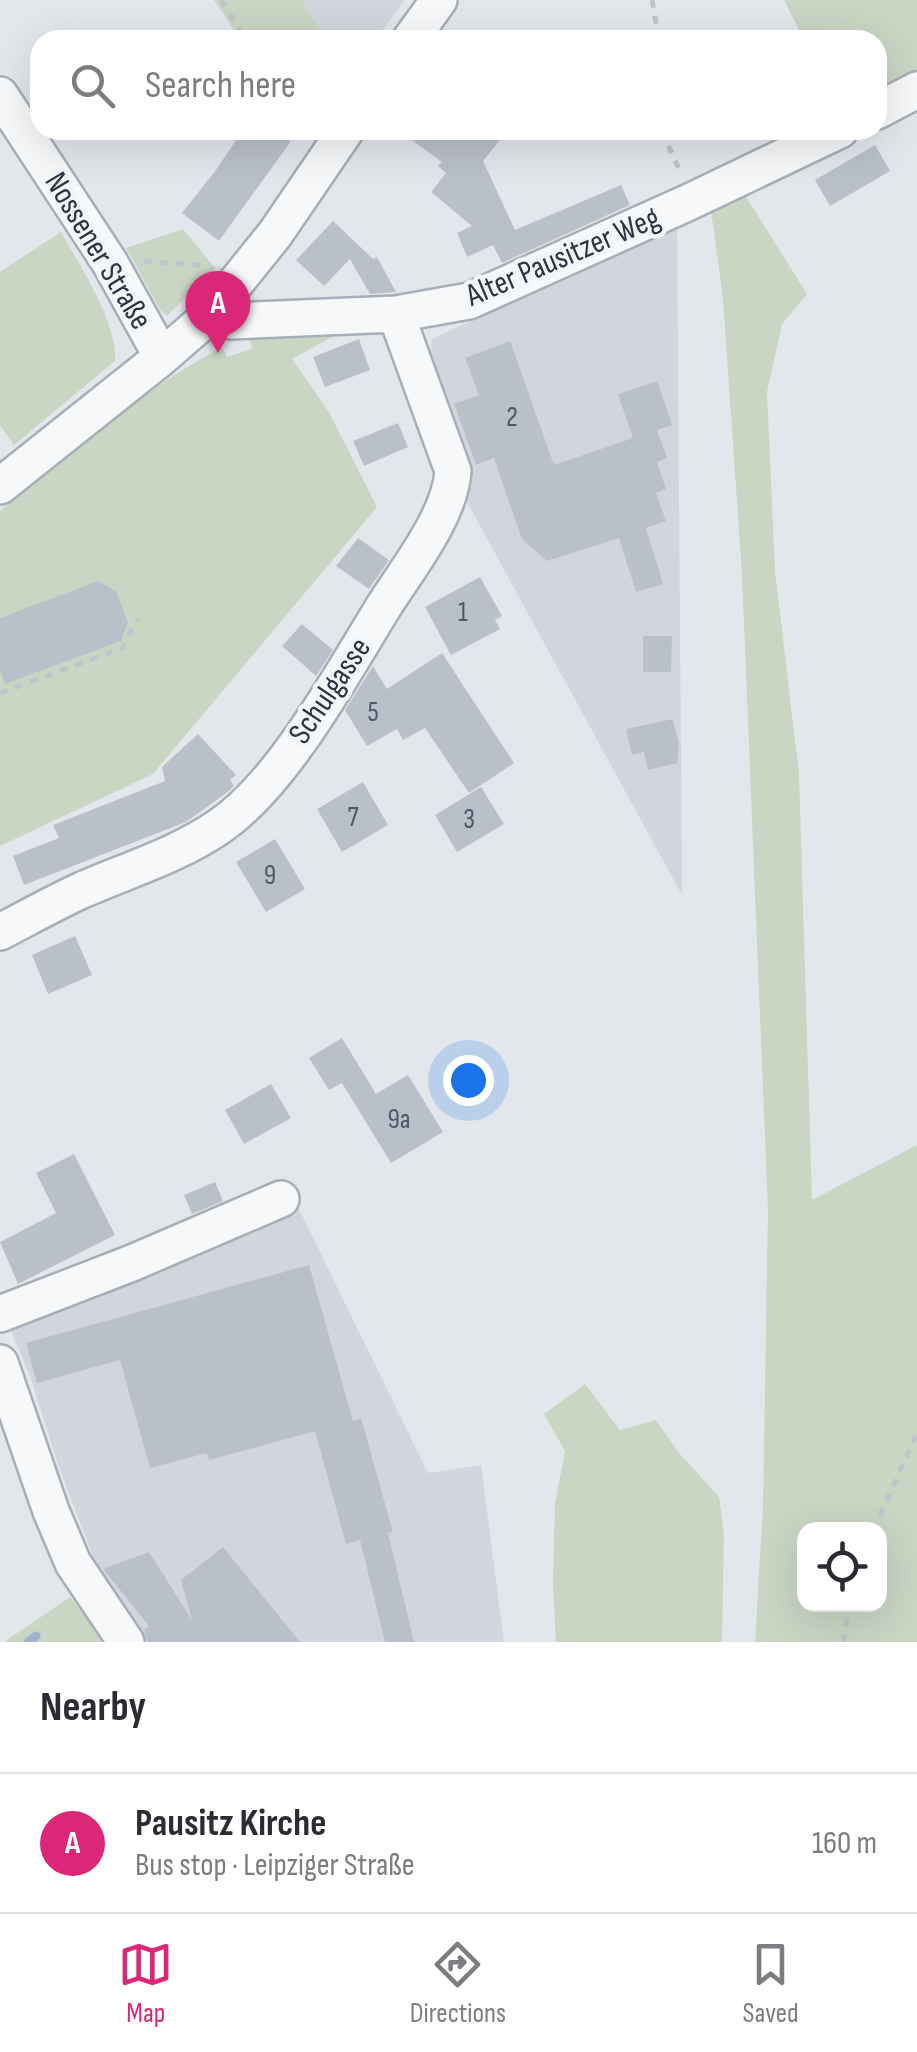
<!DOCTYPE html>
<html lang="en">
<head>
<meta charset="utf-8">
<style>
	:root { --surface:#fff; --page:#f2f2f3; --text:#2b2b33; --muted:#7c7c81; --line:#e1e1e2; --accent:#db2777 }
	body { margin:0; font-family:"Sofia Sans Condensed",sans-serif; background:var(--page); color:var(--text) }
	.controls { position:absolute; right:30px; bottom:30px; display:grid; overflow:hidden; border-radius:20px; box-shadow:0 10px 40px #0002 }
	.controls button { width:90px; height:90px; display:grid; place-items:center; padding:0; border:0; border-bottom:2px solid var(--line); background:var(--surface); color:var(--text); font:50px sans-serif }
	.you { position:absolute; left:468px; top:1080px; width:35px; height:35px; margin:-25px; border:8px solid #fff; border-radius:50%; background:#1a73e8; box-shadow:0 0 0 15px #1a73e833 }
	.badge { display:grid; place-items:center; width:65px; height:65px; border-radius:50%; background:var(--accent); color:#fff; font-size:32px; font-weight:700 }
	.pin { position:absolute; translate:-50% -82px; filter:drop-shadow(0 2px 5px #0008) }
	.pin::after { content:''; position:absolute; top:52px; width:35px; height:30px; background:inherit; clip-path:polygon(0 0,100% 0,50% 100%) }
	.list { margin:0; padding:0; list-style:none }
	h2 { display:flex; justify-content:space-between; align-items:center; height:130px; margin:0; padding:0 40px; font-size:42px }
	h2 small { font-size:32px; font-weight:400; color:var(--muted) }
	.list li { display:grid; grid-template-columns:65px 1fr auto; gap:30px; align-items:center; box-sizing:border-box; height:140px; padding:0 40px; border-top:2px solid var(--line) }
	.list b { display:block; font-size:38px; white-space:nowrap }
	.list p { margin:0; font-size:32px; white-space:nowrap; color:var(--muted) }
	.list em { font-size:32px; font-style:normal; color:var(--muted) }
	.icon { flex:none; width:55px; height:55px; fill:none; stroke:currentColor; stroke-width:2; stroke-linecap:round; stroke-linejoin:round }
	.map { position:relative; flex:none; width:917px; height:1642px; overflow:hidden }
	.search { position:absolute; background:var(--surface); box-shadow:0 10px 40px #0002; left:30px; right:30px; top:30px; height:110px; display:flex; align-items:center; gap:25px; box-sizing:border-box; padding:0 35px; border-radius:30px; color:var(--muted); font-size:38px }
	.sheet { height:270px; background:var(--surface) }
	nav { display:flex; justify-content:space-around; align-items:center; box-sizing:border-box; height:140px; border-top:2px solid var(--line); background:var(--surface); font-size:28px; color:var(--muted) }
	nav a { display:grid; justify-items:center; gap:5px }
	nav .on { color:var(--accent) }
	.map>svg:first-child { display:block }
</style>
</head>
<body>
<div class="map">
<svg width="917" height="1642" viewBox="0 0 917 1642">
	<rect width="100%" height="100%" fill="#e3e7ec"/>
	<path fill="#d1d6de" d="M302 0H404L376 40H326Z
		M677 224 682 895 461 491 429 359 432 339Z
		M298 1207 428 1473 481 1465 504 1642H148L98 1570 59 1467 30 1376 6 1320Z"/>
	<path fill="#c9d6c4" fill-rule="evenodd" d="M214 0H302L326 40H241Z
		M784 0H917V72L877 94V40H804Z
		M743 192 807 294 782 324 767 392 775 571 799 774 812 1200 917 1145V1642H755L763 1506 768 1212 742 574 723 299 711 210ZM804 1530H880V1604H804Z
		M183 229 215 268 167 316 160 310 126 248Z
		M61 232C80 266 118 323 115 361L14 445 0 425V272Z
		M352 326 292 359 329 412 377 507 153 774 0 846V511C69 451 141 391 222 347L227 357 252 349 249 337Z
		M585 1384 620 1430 656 1420 679 1453 719 1497 724 1534 722 1642H556L553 1584 555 1504 565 1451 544 1414Z
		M70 1597 106 1642H4Z"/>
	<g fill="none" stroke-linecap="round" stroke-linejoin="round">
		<path stroke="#9eb4cc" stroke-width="9" d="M28 1642 36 1636"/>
	</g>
	<path fill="#bac0ca" d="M243 130H273L291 141 219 241 182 213 216 170Z
		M398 130H508L483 161 515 230 621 185 630 205 502 263 493 245 467 257 457 233 472 226 431 192 446 173 438 166 442 162Z
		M875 145 890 171 830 206 815 180Z
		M333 221 373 259 377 257 396 292 370 294 350 259 324 286 296 260Z
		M359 339 370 370 325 387 313 357Z
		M510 341 554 465 633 438 618 394 657 381 672 425 657 430 667 458 657 462 666 489 656 493 666 521 646 528 663 584 636 592 619 538 547 561 522 539 494 458 476 465 454 404 479 395 465 358Z
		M398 423 408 447 364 466 353 441Z
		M358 538 389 560 369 589 336 566Z
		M480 577 502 616 495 620 500 629 451 655 425 607Z
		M98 581 116 591 128 622 121 641 5 684 0 671V618Z
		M302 624 333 650 316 676 282 646Z
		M643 636H672L671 672H643Z
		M442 653 514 763 469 793 425 728 403 740 397 729 367 746 345 710 373 666 387 689Z
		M673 719 679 745 677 763 648 770 644 752 632 755 626 729Z
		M198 734 236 775 230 780 234 786 229 791 186 822 24 885 13 856 59 838 53 825 165 781 162 767Z
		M363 782 388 825 342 852 317 809Z
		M481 787 504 824 457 852 435 815Z
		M275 839 305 889 266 912 236 862Z
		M75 936 92 975 48 994 32 955Z
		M342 1038 376 1094 408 1075 443 1132 391 1163 342 1083 329 1090 309 1058Z
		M271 1084 291 1118 244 1144 225 1110Z
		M74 1154 115 1235 18 1284 0 1242 56 1213 36 1173Z
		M215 1182 223 1201 192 1214 184 1195Z
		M309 1265 353 1421 361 1418 393 1532 388 1533 414 1642H385L360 1540 346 1544 315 1431 209 1460 207 1453 150 1468 120 1360 37 1383 26 1343Z
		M223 1547 300 1642H147L144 1630 149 1626 103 1569 149 1552 192 1620 181 1580Z"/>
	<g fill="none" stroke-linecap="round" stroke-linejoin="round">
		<defs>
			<path id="minor" d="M410 40 439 0
				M0 95 110 263 162 357
				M877 111 917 90
				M209 316 231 321 396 314 469 301 687 203 840 130
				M0 486 162 357 209 316 275 234 346 130
				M0 932C27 918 54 903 82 890 128 870 178 855 220 826 284 782 343 672 384 606 408 568 450 516 453 471L396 314
				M0 1314 132 1263 281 1199
				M0 1363 51 1511 73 1563 126 1642"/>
		</defs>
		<use href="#minor" stroke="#a8aeb7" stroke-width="40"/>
		<path stroke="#c1c5cb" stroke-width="5" stroke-dasharray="8 8" stroke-linecap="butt" d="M221 0 246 40
			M652 0 659 40
			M668 130V145L680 171
			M144 261 208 266
			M0 693 122 648 138 619
			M873 1530 917 1434
			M843 1642 850 1604"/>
		<use href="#minor" stroke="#f6f8fa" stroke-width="35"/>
	</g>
	<g text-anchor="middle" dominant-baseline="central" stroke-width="9" stroke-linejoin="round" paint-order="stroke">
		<g font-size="28" fill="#4f5766">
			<text x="512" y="417">2</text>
			<text x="463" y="612">1</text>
			<text x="373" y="712">5</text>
			<text x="353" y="817">7</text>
			<text x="469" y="819">3</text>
			<text x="270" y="875">9</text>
			<text x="399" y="1119">9a</text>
		</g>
		<g font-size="32" fill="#2b3445" stroke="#f3f6f9">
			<text transform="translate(98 251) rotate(59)">Nossener Straße</text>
			<text transform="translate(563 257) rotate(-23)">Alter Pausitzer Weg</text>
			<text transform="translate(330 691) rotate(-56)">Schulgasse</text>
		</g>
	</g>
</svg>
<div class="controls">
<button><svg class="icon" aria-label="locate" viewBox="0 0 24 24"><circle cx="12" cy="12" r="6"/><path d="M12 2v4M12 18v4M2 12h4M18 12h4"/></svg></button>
</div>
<div class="you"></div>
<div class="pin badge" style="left:218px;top:353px">A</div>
<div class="search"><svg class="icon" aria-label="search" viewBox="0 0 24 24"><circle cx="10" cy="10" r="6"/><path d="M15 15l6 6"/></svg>Search here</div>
</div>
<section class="sheet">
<h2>Nearby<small></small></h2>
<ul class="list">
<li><span class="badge">A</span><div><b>Pausitz Kirche</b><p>Bus stop · Leipziger Straße</p></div><em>160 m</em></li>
</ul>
</section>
<nav>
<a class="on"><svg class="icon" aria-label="map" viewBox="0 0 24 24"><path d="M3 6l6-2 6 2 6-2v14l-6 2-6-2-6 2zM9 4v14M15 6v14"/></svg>Map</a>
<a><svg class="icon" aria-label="directions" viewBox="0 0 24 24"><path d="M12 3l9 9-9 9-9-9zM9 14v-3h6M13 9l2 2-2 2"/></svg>Directions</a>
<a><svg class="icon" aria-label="saved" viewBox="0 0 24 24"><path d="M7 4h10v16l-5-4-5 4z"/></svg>Saved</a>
</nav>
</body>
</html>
